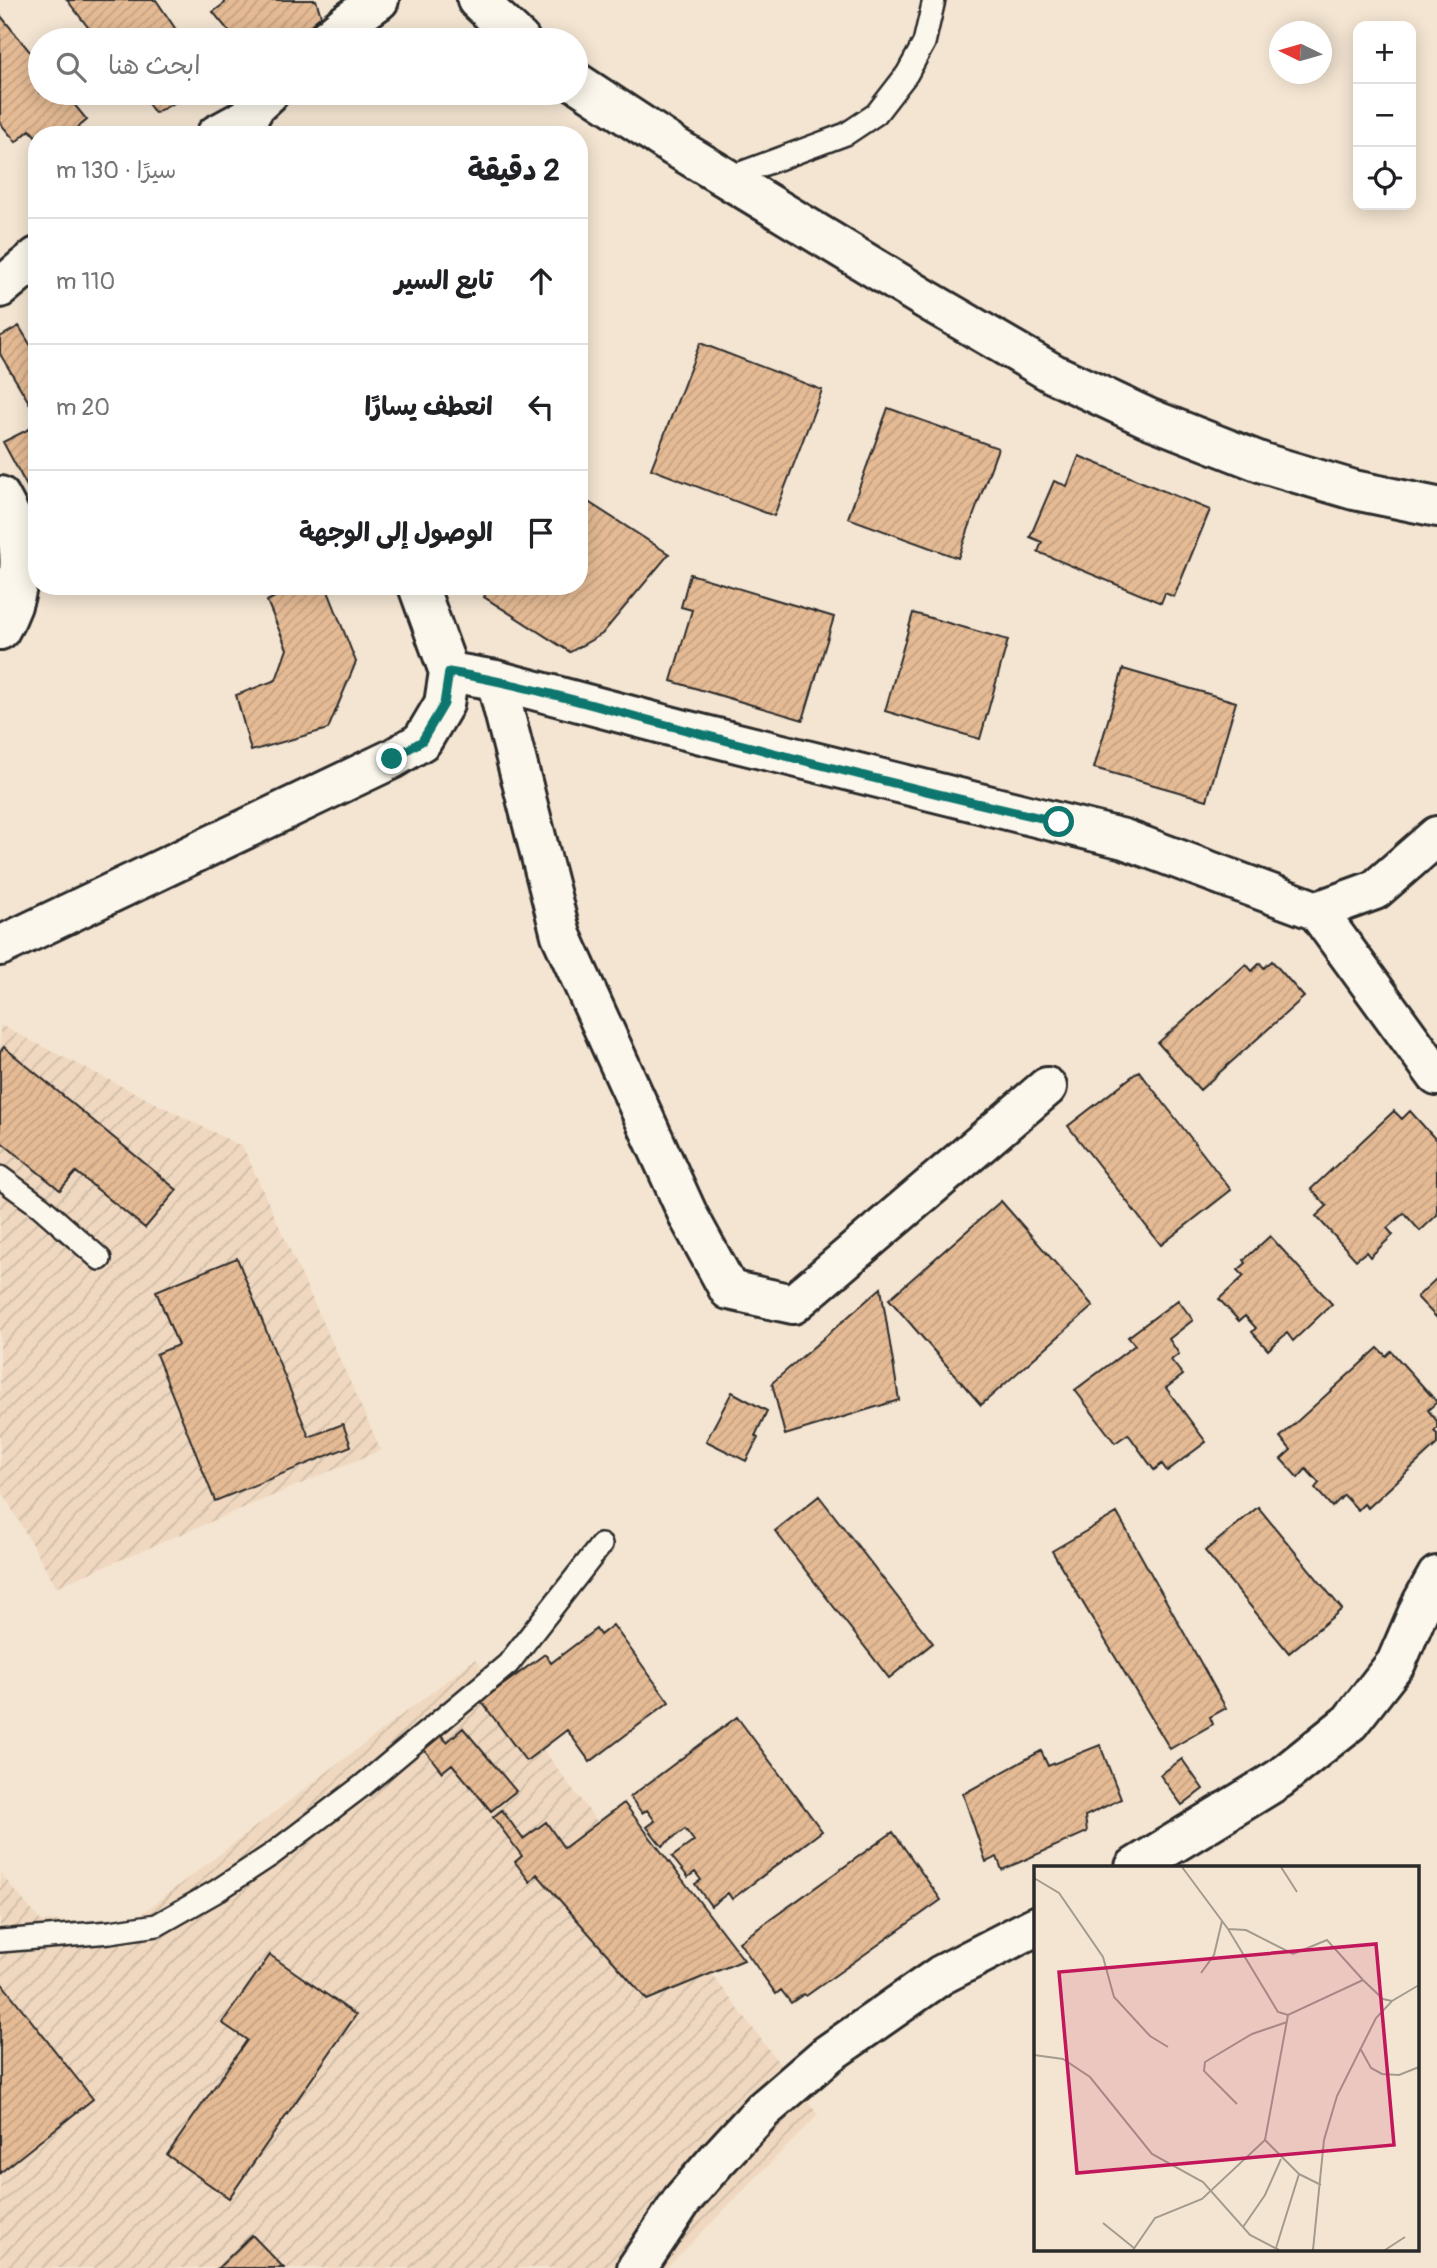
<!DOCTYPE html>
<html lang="ar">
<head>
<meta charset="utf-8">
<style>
	:root { --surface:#fff; --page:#f6f6f6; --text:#202124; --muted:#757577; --line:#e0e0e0 }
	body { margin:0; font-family:Pangolin,"Playpen Sans Arabic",sans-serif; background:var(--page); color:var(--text); direction:rtl }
	.controls { position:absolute; right:21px; top:21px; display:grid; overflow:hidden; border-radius:14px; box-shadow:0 4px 18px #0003 }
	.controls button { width:63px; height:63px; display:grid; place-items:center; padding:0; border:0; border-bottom:2px solid var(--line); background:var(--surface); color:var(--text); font:35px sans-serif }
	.compass { position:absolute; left:1269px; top:21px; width:63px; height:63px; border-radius:50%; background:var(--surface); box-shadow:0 4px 18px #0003; rotate:275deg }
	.stop { position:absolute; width:21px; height:21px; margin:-16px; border:5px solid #0f766e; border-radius:50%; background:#fff }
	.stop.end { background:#0f766e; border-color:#fff; box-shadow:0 2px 7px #0008 }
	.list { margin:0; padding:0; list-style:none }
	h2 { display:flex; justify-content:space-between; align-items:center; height:91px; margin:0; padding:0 28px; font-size:30px }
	h2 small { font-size:23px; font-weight:400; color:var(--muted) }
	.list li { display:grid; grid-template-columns:46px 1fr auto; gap:21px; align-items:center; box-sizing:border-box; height:126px; padding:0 28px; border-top:2px solid var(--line) }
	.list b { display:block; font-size:26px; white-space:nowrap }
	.list em { font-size:23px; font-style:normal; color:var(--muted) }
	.icon { flex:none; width:38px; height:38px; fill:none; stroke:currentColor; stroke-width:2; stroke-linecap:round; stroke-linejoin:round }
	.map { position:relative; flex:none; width:1437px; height:2268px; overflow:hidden; direction:ltr }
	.search { position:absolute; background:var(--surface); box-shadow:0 4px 18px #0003; left:28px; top:28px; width:560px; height:77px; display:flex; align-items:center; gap:18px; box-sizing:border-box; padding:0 24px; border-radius:38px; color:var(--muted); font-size:26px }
	.panel { position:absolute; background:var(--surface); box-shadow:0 4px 18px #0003; left:28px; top:126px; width:560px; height:469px; border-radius:28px; direction:rtl }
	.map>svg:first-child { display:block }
</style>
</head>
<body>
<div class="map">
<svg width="1437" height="2268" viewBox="0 0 1437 2268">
	<defs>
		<pattern id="industrial-furrows" width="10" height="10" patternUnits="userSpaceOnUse" patternTransform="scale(1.75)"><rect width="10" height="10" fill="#f0d8c0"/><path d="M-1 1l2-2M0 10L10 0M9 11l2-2" fill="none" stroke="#cebaa5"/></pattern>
		<pattern id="building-hatch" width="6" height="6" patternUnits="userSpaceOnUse" patternTransform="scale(1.75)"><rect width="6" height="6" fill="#e5bb95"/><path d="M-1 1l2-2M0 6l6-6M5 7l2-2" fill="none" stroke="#c5a181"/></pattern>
	</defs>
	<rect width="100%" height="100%" fill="#f4e5d2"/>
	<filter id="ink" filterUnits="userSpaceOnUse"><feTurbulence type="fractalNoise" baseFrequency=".0143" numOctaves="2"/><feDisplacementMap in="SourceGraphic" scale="14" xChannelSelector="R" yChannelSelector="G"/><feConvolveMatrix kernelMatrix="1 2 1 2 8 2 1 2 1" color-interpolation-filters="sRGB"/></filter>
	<g filter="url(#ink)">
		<path fill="url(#industrial-furrows)" d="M0 1025 243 1147 381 1450 56 1587 0 1488Z
			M475 1659 818 2115 667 2268H0V1873L41 1921H132Z"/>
		<path fill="url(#building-hatch)" stroke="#2b2b2b" stroke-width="2" d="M67 0H156L179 34 203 35 209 40H98Z
			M222 0H316L321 16 293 40H236L213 12 225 3Z
			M0 15 40 64V93H65L87 120 71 133 67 128 59 135H37V138L30 130 16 142 0 123Z
			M140 93H193L155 113Z
			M19 326 37 356V406L33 409 0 354V337Z
			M700 343 822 390 774 516 651 469Z
			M888 408 998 448 958 558 848 518Z
			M37 425V505L3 442Z
			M1079 456 1210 510 1174 597 1165 593 1161 603 1038 552 1042 542 1030 537 1054 481 1067 486Z
			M579 496 669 554 602 634 570 652 484 597 489 586H579Z
			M690 574 834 617 803 720 671 681 692 610 681 607Z
			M295 586H326L356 662 328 729 251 751 236 695 276 680 287 649 267 601Z
			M913 613 1008 640 980 739 885 711Z
			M1123 669 1236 702 1207 800 1094 768Z
			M1272 961 1304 997 1200 1090 1158 1043 1246 964 1252 971 1260 963 1264 968Z
			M4 1047 177 1190 145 1228 76 1172 60 1190 0 1141V1052Z
			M1139 1071 1231 1190 1161 1245 1068 1126Z
			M1394 1111 1402 1119 1410 1111 1437 1141V1215L1420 1231 1404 1213 1387 1228 1393 1235 1370 1257 1366 1252 1356 1260 1316 1216 1327 1206 1311 1189Z
			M1001 1201 1093 1306 981 1405 889 1299Z
			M1270 1236 1332 1304 1293 1341 1287 1333 1268 1350 1252 1332 1256 1328 1245 1316 1239 1321 1219 1299 1244 1276 1238 1270 1246 1263 1244 1260Z
			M237 1258 309 1437 343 1424 351 1446 215 1501 156 1354 178 1345 156 1291Z
			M1437 1278V1318L1417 1297Z
			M881 1288 899 1400 785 1435 772 1383Z
			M1178 1300 1193 1320 1169 1339 1179 1354 1171 1360 1183 1375 1166 1388 1206 1442 1167 1471 1162 1464 1154 1470 1128 1434 1115 1443 1075 1390 1135 1345 1128 1337Z
			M1378 1348 1386 1356 1391 1351 1437 1402 1428 1410 1437 1421V1428L1434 1431 1437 1434V1444L1368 1508 1364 1504 1358 1510 1344 1495 1332 1507 1315 1488 1319 1483 1306 1469 1298 1478 1281 1459 1291 1450 1280 1437Z
			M732 1392 767 1411 755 1436 758 1438 746 1461 706 1441Z
			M819 1496 933 1643 889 1678 775 1531Z
			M1258 1507 1342 1609 1289 1653 1205 1551Z
			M1117 1513 1226 1708 1210 1717 1213 1724 1170 1749 1052 1551Z
			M613 1625 669 1702 590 1762 567 1730 526 1761 481 1701 545 1654 551 1663 596 1629 600 1635Z
			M737 1717 822 1831 732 1899 728 1893 711 1906 695 1884 701 1880 695 1872 688 1877 672 1857 694 1841 685 1829 662 1846 647 1827 655 1821 647 1810 642 1813 630 1797Z
			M463 1728 516 1791 491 1811 452 1764 442 1772 423 1748 440 1734 447 1742Z
			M1100 1745 1121 1799 1085 1816 1087 1832 1002 1870 997 1857 986 1862 963 1794 1041 1751 1048 1766Z
			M1182 1759 1203 1789 1182 1805 1160 1775Z
			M624 1803 744 1960 647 2000 537 1874 530 1882 515 1862 522 1856 493 1817 502 1810 523 1839 546 1822 564 1848Z
			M893 1832 941 1900 806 1996 804 1994 791 2003 781 1990 776 1994 739 1942Z
			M270 1955 356 2015 229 2198 167 2155 247 2040 222 2023Z
			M0 1981 93 2099 0 2173Z
			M252 2235 284 2268H218Z"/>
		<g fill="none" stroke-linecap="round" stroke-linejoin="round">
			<defs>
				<path id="lane" d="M727 178 846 134 876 114 907 74 924 43 934 0
					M0 1177 41 1207 100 1259
					M0 1941 110 1932 157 1925 215 1892 271 1855 362 1786 508 1664 601 1545"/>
				<path id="street" d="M477 0 520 40
					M326 40 344 25 379 0
					M576 82 675 147 927 300 1054 374 1148 418 1263 463 1354 490 1437 507
					M216 135 249 117 256 105 269 93
					M0 288 37 257
					M0 496C5 506 11 515 14 526 25 561 19 599 0 630
					M449 672 496 680 685 730 1124 839 1317 911 1375 890 1437 836
					M496 680 561 935 689 1217 729 1290 793 1304 1047 1087
					M1317 911 1437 1076
					M0 946 392 759 422 741 444 704 449 672 418 586
					M1135 1867 1279 1779 1350 1722 1396 1663 1422 1603 1437 1576
					M637 2268 683 2199 716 2161 763 2110 828 2054 941 1975 1036 1926"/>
			</defs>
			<use href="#lane" stroke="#2b2b2b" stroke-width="26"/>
			<use href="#street" stroke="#2b2b2b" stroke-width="44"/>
			<use href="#lane" stroke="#fbf7ec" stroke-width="21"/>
			<use href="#street" stroke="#fbf7ec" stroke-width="38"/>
		</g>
	</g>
	<g fill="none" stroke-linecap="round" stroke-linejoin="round" filter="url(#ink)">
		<path stroke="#0f766e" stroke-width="9" d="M392 759 422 741 444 704 449 672C528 685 605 709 682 729 807 762 933 794 1059 822"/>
	</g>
	<g transform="translate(1034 1866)">
		<rect width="385" height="385" fill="#f4e5d2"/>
		<path fill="none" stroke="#a49b8f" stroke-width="2" d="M148 1 194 63 244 146 254 149 329 114M247 1 263 26M0 12 25 27 69 91 80 131 116 170 134 181M194 63 212 64 259 88 293 74 329 114 349 133 358 135M167 107 180 89 188 55M326 182 337 202 348 208 365 209 385 201M0 189 29 193 56 211 118 288 169 316 216 369 245 384M203 238 170 205 171 196 218 168 253 156M265 308 287 319M69 357 100 382M209 361 231 329 247 293M242 382 265 308 231 274 254 149M99 384 121 352 168 333 231 274M279 384 290 274 303 230 342 152 358 135 385 119M351 384 371 371"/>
		<path fill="#c2185b" fill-opacity="0.15" stroke="#c2185b" stroke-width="3.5" d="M342 78 360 279 43 307 25 106Z"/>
		<rect width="385" height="385" fill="none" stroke="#2b2b2b" stroke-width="3.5"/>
	</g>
</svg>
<div class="controls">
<button>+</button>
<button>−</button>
<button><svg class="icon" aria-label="locate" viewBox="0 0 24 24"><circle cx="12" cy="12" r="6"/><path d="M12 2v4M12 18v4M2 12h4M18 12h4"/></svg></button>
</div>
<svg class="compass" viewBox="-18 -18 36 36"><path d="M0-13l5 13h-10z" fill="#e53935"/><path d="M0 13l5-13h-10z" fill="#757577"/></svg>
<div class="stop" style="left:1059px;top:822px"></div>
<div class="stop end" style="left:392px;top:759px"></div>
<div class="search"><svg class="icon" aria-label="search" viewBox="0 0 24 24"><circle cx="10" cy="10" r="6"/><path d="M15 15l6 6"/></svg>ابحث هنا</div>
<section class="panel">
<h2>2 دقيقة<small>سيرًا · 130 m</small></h2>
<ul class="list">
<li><svg class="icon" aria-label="ahead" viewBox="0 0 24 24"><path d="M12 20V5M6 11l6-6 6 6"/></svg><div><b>تابع السير</b></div><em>110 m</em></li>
<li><svg class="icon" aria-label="left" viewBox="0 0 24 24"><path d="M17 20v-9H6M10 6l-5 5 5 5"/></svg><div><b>انعطف يسارًا</b></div><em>20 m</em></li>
<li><svg class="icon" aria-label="arrive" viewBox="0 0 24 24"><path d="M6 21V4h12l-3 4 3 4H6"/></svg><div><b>الوصول إلى الوجهة</b></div></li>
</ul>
</section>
</div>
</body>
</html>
